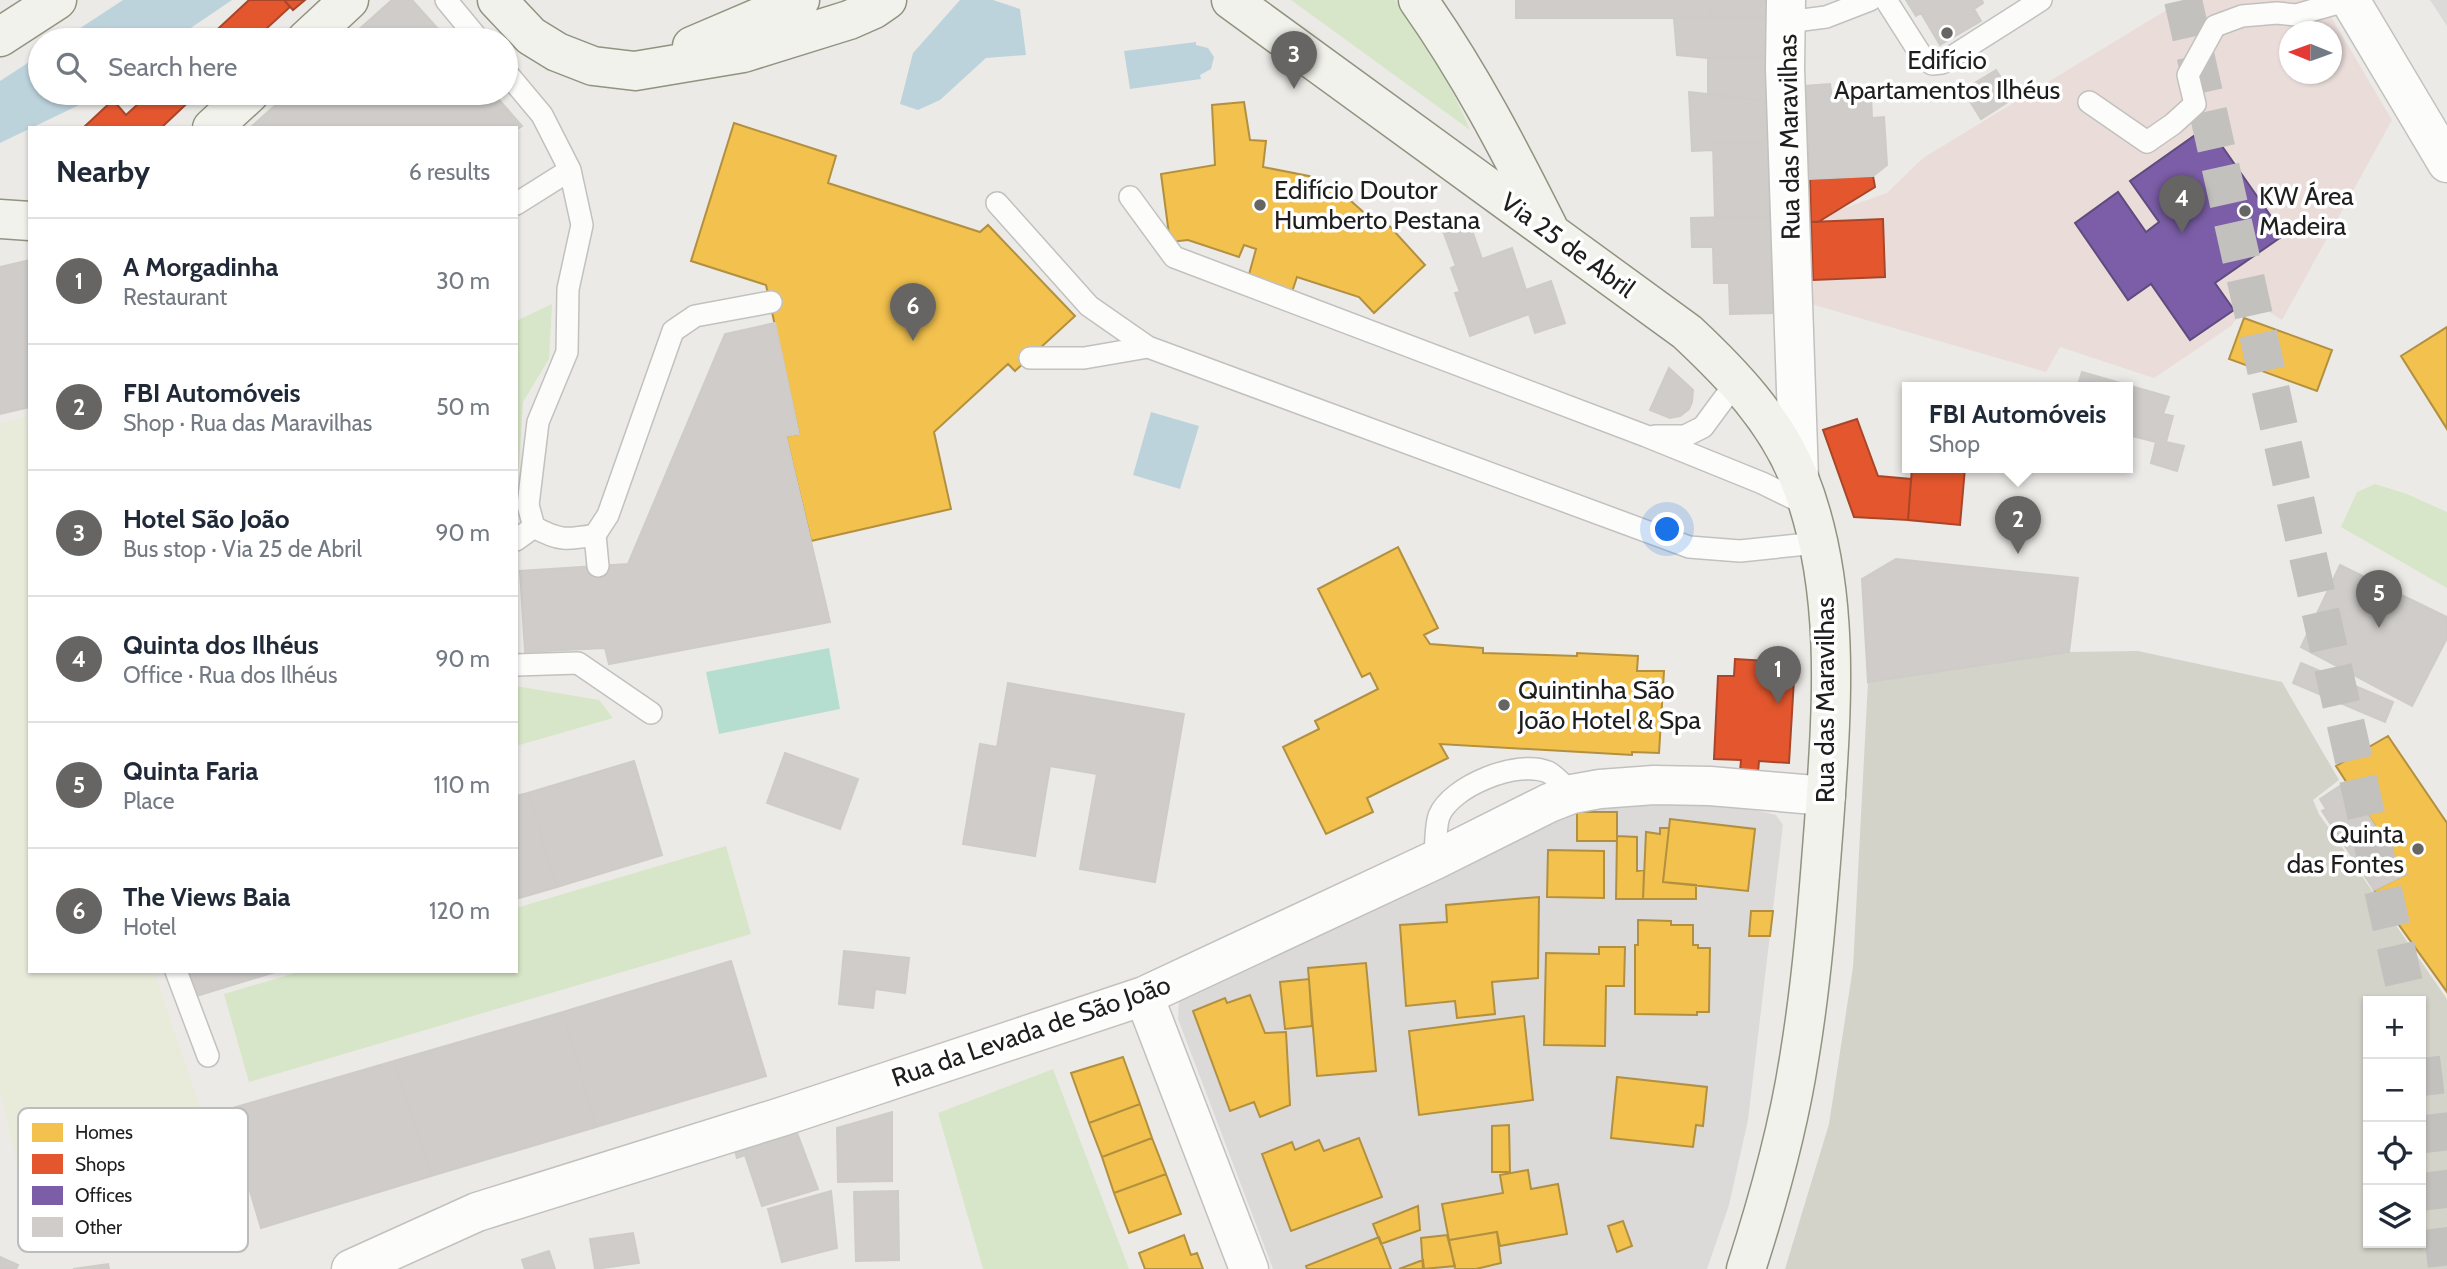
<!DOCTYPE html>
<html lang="en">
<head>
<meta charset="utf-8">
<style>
	:root { --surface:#fff; --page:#f2f2f3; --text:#1f2937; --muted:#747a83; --line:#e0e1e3; --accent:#666564 }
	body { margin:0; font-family:Cabin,sans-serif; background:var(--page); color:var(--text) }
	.controls { position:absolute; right:21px; bottom:21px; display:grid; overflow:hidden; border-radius:0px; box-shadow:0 2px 5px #0004 }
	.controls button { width:63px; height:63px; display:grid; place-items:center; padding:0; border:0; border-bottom:2px solid var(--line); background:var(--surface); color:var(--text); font:35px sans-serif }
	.compass { position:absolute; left:2279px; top:21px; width:63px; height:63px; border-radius:50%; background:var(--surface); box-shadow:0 2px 5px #0004; rotate:271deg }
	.you { position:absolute; left:1668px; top:530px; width:24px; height:24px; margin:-18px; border:5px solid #fff; border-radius:50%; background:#1a73e8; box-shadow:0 0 0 10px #1a73e833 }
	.badge { display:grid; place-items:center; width:46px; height:46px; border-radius:50%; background:var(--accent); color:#fff; font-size:23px; font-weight:700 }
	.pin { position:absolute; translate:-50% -58px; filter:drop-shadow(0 2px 4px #0008) }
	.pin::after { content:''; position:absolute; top:37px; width:24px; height:21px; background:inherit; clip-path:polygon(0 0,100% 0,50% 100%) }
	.popup { position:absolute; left:1902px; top:382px; width:231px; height:91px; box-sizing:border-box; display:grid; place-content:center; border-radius:0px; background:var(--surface); filter:drop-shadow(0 2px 5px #0005); font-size:23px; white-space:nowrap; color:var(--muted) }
	.popup b { font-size:26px; color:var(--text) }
	.popup::after { content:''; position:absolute; left:50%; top:100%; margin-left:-14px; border:14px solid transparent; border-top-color:var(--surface) }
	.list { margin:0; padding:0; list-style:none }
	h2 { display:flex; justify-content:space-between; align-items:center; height:91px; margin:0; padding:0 28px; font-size:30px }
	h2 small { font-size:23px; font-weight:400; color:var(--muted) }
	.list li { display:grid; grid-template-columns:46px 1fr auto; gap:21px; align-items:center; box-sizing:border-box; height:126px; padding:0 28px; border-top:2px solid var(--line) }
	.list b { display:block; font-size:26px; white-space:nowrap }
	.list p { margin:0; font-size:23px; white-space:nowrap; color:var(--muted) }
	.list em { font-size:23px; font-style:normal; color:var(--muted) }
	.icon { flex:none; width:38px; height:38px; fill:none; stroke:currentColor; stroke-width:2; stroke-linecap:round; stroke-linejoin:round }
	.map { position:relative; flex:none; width:2447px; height:1269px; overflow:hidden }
	.search { position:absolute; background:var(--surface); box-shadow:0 2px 5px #0004; left:28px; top:28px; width:490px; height:77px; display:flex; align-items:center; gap:18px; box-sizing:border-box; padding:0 24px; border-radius:38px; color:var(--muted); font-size:26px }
	.panel { position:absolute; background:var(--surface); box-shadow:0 2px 5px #0004; left:28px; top:126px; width:490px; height:847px; border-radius:0px }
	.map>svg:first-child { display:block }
</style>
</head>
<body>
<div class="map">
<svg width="2447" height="1269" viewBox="0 0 2447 1269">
	<rect width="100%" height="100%" fill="#eceae6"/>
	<path fill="#dbdad8" d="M2430 0H2447V26Z
		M1688 794 1776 815 1783 825 1748 1120 1729 1205 1707 1269H1273L1178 1019 1179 1000 1570 810Z"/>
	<path fill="#e9dcd9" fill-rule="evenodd" d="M2183 0H2321L2392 120 2282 320 2250 300 2231 326 2154 378 2060 347 2046 372 1811 304 1808 221 1887 193 1923 158ZM2290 32H2332V74H2290Z"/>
	<path fill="#d4d3c9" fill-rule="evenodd" d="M2138 651 2282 682 2339 780 2313 800 2319 814 2447 999V1269H1785L1829 1124 1853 967 1868 682 2069 652ZM2368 1001H2421V1243H2368Z"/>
	<path fill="#e9ebda" d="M30 416V971H154L245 1240 54 1215 17 1164 0 1092V423Z"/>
	<path fill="#d7e6c8" d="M1291 0H1395C1426 38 1451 85 1470 130Z
		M552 304 549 359 523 402 519 465 516 478V321Z
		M2375 484 2407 494 2447 512V588L2341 527 2357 492Z
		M516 686 599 700 613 718 516 746Z
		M726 846 751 934 249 1082 224 994 302 971H516V908Z
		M1053 1069 1129 1269H983L938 1113Z"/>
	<path fill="#b6ded0" d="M829 648 840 709 719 734 706 672Z"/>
	<path fill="#bdd3dc" d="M123 0H232L173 40H62Z
		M960 0H993L1020 9 1026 55 986 58 940 100 918 110 900 104 913 53Z
		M1196 42V45L1208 48 1214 57 1211 69 1200 75 1201 79 1130 89 1124 51Z
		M40 55V93H96L79 105 0 143V81Z
		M1151 412 1199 426 1180 489 1133 475Z"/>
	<path fill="#f2c14e" stroke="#b29040" stroke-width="2" d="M1244 102 1250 140 1266 141 1263 167 1309 176 1341 192 1370 218 1384 220 1425 265 1374 313 1359 297 1297 277 1292 292 1248 278 1256 249 1244 245 1239 257 1188 240 1170 242 1161 174 1215 165 1212 105Z
		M734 123 836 156 828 183 980 232 988 225 1075 316 1015 371 1008 364 934 432 951 509 811 541 786 436 799 434 766 285 691 261Z
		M2244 318 2332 350 2317 391 2229 359Z
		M2447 327V429L2401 356Z
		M1398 547 1438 628 1424 635 1430 644 1483 648V653L1577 656V653L1638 656 1637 671H1664L1659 753 1632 752V755L1440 744 1448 758 1367 798 1373 812 1326 834 1283 747 1319 729 1315 721 1378 689 1370 673 1362 677 1318 589Z
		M2388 736 2447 823V992L2374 890 2406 874 2336 766Z
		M1577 812H1617V841H1577Z
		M1670 819 1755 829 1748 891 1663 882Z
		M1660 828H1669L1663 882 1696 885V899H1643L1646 832 1660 834Z
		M1617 836 1637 837V871L1644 870 1643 899H1616Z
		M1548 850 1604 851V898L1547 897Z
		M1539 897 1538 978 1492 982 1495 1014 1457 1018 1455 1001 1406 1006 1400 925 1447 922 1446 905Z
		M1751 911H1773L1770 936H1749Z
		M1638 920 1671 921V925H1693V945H1698V948H1710L1709 1012H1697V1015L1635 1014V945H1638Z
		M1599 947H1625L1624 986H1606L1605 1046 1544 1045 1546 953 1599 954Z
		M1366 963 1376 1071 1317 1076 1308 968Z
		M1309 979 1312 1026 1285 1029 1280 982Z
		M1250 995 1265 1033 1286 1032 1290 1105 1260 1117 1254 1102 1230 1111 1193 1011 1225 998 1227 1003Z
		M1524 1016 1533 1100 1419 1115 1409 1031Z
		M1123 1057 1140 1104 1089 1123 1071 1073Z
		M1617 1077 1707 1087 1703 1126 1696 1125 1693 1147 1611 1138Z
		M1140 1104 1152 1138 1102 1157 1089 1123Z
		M1509 1125 1510 1172H1492V1126Z
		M1152 1138 1166 1174 1114 1193 1102 1157Z
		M1359 1138 1382 1197 1291 1231 1262 1154 1292 1142 1295 1150 1319 1140 1324 1151Z
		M1528 1170 1531 1189 1558 1184 1567 1234 1500 1246 1497 1232 1449 1240 1442 1204 1503 1193 1500 1175Z
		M1166 1174 1181 1214 1129 1233 1114 1193Z
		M1418 1206 1420 1230 1381 1244 1373 1224Z
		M1623 1221 1632 1246 1617 1252 1608 1226Z
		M1497 1232 1501 1263 1476 1269H1455L1449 1240Z
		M1184 1235 1191 1255 1197 1253 1203 1269H1145L1139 1253Z
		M1447 1235 1455 1266 1423 1269 1421 1238Z
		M1379 1237 1391 1269H1307L1306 1266Z
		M1423 1260 1424 1269H1399Z"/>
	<path fill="#e4572e" stroke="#a94629" stroke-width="2" d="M249 0H284L290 7 254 40H206Z
		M284 0H305L293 10Z
		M150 93H198L161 128H83L113 100 126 115Z
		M1873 176 1875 187 1818 222H1811L1810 179Z
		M1883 219 1885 277 1813 280 1811 222Z
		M1857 419 1878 476 1911 479 1908 520 1854 517 1823 430Z
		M1912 468H1965L1960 525 1908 520Z
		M1735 659 1783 662 1782 679H1794L1789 763 1759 761 1758 773 1740 772 1741 760 1714 759 1718 676H1734Z"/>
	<path fill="#7b5ea7" stroke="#5f4b7e" stroke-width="2" d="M2208 126 2284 235 2215 283 2234 310 2190 340 2151 284 2128 300 2075 223 2118 192 2146 232 2159 222 2130 181Z"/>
	<path fill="#cfccc9" stroke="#cfccc8" stroke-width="2" d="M392 0H412L448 40H347Z
		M1516 0H1710V18H1516Z
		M1710 0H1767L1768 18H1710Z
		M1906 0H1982L1983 3 1974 9 1981 21 1940 45 1921 13 1916 16Z
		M1674 18H1768V56L1708 58 1677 55Z
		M1768 56 1771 101 1708 95V58Z
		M1996 70 2014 98 1981 119 1963 90Z
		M1830 84 1832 98 1871 96 1872 118 1884 117 1887 165 1873 176 1810 179 1804 86Z
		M1689 92 1771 101 1773 142 1713 144V150L1692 151Z
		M289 93H493L522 126 516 130V128H250Z
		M1773 142 1774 216 1715 218 1713 144Z
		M1774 216 1777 313 1730 314 1729 283H1714L1713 247H1692L1691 218Z
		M1468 219 1482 259 1512 248 1526 290 1551 281 1565 323 1535 333 1529 314 1470 336 1455 293 1460 292 1451 268 1456 266 1442 228Z
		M30 260V407L0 414V267Z
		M775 323 799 434 786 436 830 622 609 664 605 648 525 652 520 571 628 564 725 334Z
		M1669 368 1693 390 1692 402 1689 409 1680 416 1670 418 1650 410Z
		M2082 372 2169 397 2163 414 2173 416 2166 442 2184 446 2177 471 2151 463 2156 442 2128 435V388H2077Z
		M1896 559 2078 578 2069 652 1868 682 1862 579Z
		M2340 565 2447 617V638L2412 706 2301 647Z
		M2301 663 2393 702 2385 722 2293 683Z
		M1008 683 1184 714 1155 882 1080 869 1097 774 1050 766 1035 856 963 844 980 744 997 747Z
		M785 753 858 779 840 829 767 803Z
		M634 761 662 855 557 887 528 793Z
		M2346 782 2406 874 2374 890 2322 811 2326 809 2320 799Z
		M528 793 557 887 516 899V796Z
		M844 951 909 958 905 993 875 989 873 1008 839 1004Z
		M731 961 766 1076 596 1127 563 1012Z
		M182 971H278L190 998Z
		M563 1012 596 1127 431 1176 394 1061Z
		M394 1061 431 1176 261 1228 226 1110Z
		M892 1112V1181L838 1182 837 1128Z
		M796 1130 818 1189 762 1206 745 1155 737 1158 734 1148Z
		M831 1191 837 1248 782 1262 768 1209Z
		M898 1191 899 1260 856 1261 854 1192Z
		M633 1233 639 1263 595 1269 590 1239Z
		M549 1251 555 1269H525L522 1260Z
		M0 1257 18 1265 16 1269H0Z
		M108 1264 109 1269H73Z"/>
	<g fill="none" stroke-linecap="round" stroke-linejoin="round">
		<path stroke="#c3c1be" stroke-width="38" stroke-dasharray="38 19" stroke-linecap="butt" d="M2183 0 2408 1001
			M2421 1058 2447 1268"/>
		<defs>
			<path id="lane" d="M446 0 479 40
				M1886 0 1921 55 1932 64 1942 63 2041 0
				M1787 22 1826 17 1870 0
				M506 72 542 115 570 170 582 225 568 289 567 352 538 422 528 505 534 527C559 541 567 540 595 535L608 515 673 331 695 316 771 302
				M2089 102 2147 142 2173 124 2195 104 2188 75 2215 26 2242 16 2277 13 2296 15 2349 0
				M1130 197 1174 257 1646 436 1762 483 1807 505
				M997 203 1089 306 1148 347 1689 547 1740 551 1817 543
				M516 204 570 170
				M1030 358H1084L1148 347
				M1655 436H1685L1703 427 1737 381
				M595 535 598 566
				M516 540 534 527
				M516 665 578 663 651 713
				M1435 860C1436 847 1435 828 1439 816 1451 786 1518 759 1548 772 1556 776 1565 787 1572 794
				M176 971 208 1056"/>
			<path id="street" d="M1786 0 1785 68 1799 478
				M2350 0 2447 163
				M1144 996 1249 1269
				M351 1269 477 1212 784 1116 1144 996 1435 860 1549 803 1572 794 1600 789 1654 785 1710 786 1826 796"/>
			<path id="secondary" d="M497 0 531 36 557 52 593 66 635 71 743 53 849 20 874 9 887 0
				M1231 0 1687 332C1732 374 1776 420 1799 478 1842 587 1832 708 1824 823 1818 902 1812 981 1799 1059 1788 1130 1768 1201 1746 1269
				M1418 0C1469 72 1509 149 1548 227
				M0 37 57 0
				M306 40 349 0
				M692 46 800 0
				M212 128 250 93
				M0 219 30 221"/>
		</defs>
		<use href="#lane" stroke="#c2c1bf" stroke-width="24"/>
		<use href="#street" stroke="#c2c1bf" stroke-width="41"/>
		<use href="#secondary" stroke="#919380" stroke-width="41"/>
		<use href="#lane" stroke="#fcfcfb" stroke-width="21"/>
		<use href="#street" stroke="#fcfcfb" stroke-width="38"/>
		<use href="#secondary" stroke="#f1f2eb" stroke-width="38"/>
	</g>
	<g fill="#666564" stroke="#fff" stroke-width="2.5">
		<circle cx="1947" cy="33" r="7"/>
		<circle cx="1260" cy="205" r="7"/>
		<circle cx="2245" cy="211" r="7"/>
		<circle cx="1504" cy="705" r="7"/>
		<circle cx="2418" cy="849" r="7"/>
	</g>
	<g text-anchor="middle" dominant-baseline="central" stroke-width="7" stroke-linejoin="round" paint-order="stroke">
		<g font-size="26" fill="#1e1e1e" stroke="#fff" text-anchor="start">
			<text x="1947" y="60" text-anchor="middle">Edifício<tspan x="1947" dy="30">Apartamentos Ilhéus</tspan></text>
			<text x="1274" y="190">Edifício Doutor<tspan x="1274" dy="30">Humberto Pestana</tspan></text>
			<text x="2259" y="196">KW Área<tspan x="2259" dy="30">Madeira</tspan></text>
			<text x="1518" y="690">Quintinha São<tspan x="1518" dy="30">João Hotel &amp; Spa</tspan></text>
			<text x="2404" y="834" text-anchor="end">Quinta<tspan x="2404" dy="30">das Fontes</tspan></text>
		</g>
		<g font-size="26" fill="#1e1e1e" stroke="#fff">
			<text transform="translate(1789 137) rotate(-91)">Rua das Maravilhas</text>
			<text transform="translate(1568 245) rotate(36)">Via 25 de Abril</text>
			<text transform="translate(1825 700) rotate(-90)">Rua das Maravilhas</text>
			<text transform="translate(1031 1031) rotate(-19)">Rua da Levada de São João</text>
		</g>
	</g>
	<rect x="18" y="1108" width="230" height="144" rx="10" fill="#fff" stroke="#bcbcbc" stroke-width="2"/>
	<rect x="32" y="1123" width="31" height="19" fill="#f2c14e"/>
	<rect x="32" y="1154" width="31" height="20" fill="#e4572e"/>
	<rect x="32" y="1186" width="31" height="19" fill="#7b5ea7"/>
	<rect x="32" y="1217" width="31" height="20" fill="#cfccc9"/>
	<g font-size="19" fill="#1e1e1e">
		<text x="75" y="1139">Homes</text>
		<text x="75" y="1171">Shops</text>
		<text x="75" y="1202">Offices</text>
		<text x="75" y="1234">Other</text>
	</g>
</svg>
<div class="controls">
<button>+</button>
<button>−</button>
<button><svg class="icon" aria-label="locate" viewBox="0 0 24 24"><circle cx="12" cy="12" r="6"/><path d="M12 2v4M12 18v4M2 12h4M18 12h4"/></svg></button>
<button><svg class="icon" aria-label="layers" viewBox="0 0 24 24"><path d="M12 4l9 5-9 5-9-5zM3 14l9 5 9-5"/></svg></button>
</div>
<svg class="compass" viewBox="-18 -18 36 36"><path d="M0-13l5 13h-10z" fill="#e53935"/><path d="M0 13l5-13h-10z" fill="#747a83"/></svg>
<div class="you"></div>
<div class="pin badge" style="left:1778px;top:704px">1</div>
<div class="pin badge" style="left:2018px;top:554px">2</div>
<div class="popup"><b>FBI Automóveis</b>Shop</div>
<div class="pin badge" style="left:1294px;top:89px">3</div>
<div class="pin badge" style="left:2182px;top:233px">4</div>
<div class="pin badge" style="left:2379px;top:628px">5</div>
<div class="pin badge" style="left:913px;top:341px">6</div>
<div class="search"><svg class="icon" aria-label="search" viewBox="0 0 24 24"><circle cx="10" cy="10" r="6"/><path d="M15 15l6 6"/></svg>Search here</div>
<section class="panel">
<h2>Nearby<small>6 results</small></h2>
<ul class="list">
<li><span class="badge">1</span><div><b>A Morgadinha</b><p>Restaurant</p></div><em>30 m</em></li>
<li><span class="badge">2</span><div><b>FBI Automóveis</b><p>Shop · Rua das Maravilhas</p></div><em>50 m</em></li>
<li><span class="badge">3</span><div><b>Hotel São João</b><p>Bus stop · Via 25 de Abril</p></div><em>90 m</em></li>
<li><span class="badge">4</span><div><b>Quinta dos Ilhéus</b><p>Office · Rua dos Ilhéus</p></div><em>90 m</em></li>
<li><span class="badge">5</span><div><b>Quinta Faria</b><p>Place</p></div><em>110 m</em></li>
<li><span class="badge">6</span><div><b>The Views Baia</b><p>Hotel</p></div><em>120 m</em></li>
</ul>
</section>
</div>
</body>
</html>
